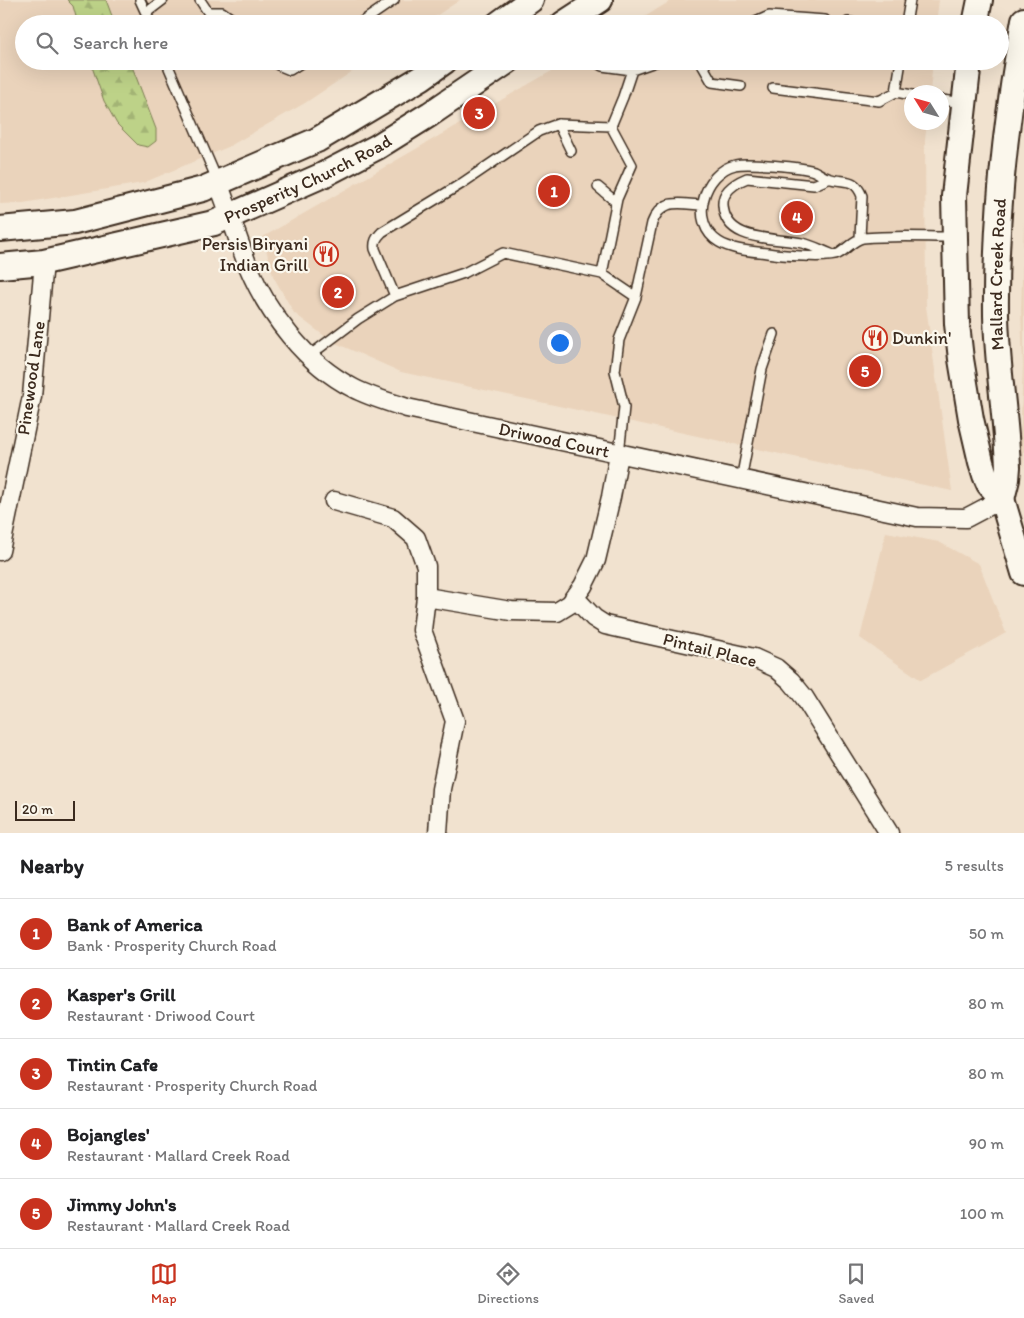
<!DOCTYPE html>
<html lang="en">
<head>
<meta charset="utf-8">
<style>
	:root { --surface:#fff; --page:#f6f6f6; --text:#202124; --muted:#757577; --line:#e0e0e0; --accent:#c8321e }
	body { margin:0; font-family:Itim,sans-serif; background:var(--page); color:var(--text) }
	.compass { position:absolute; left:904px; top:85px; width:45px; height:45px; border-radius:50%; background:var(--surface); box-shadow:0 5px 20px #0002; rotate:307deg }
	.scale { position:absolute; left:15px; bottom:12px; width:60px; box-sizing:border-box; padding-left:5px; border:2px solid #3b2a1e; border-top:0; font-size:14px; line-height:18px; white-space:nowrap; color:#3b2a1e; -webkit-text-stroke:4px #fbf7ec; paint-order:stroke }
	.you { position:absolute; left:559px; top:342px; width:18px; height:18px; margin:-12px; border:4px solid #fff; border-radius:50%; background:#1a73e8; box-shadow:0 0 0 8px #1a73e833 }
	.badge { display:grid; place-items:center; width:32px; height:32px; border-radius:50%; background:var(--accent); color:#fff; font-size:16px; font-weight:700 }
	.pin { position:absolute; translate:-50% -50%; border:2px solid #fff; box-shadow:0 1px 5px #0006 }
	.list { margin:0; padding:0; list-style:none }
	h2 { display:flex; justify-content:space-between; align-items:center; height:65px; margin:0; padding:0 20px; font-size:21px }
	h2 small { font-size:16px; font-weight:400; color:var(--muted) }
	.list li { display:grid; grid-template-columns:32px 1fr auto; gap:15px; align-items:center; box-sizing:border-box; height:70px; padding:0 20px; border-top:1px solid var(--line) }
	.list b { display:block; font-size:19px; white-space:nowrap }
	.list p { margin:0; font-size:16px; white-space:nowrap; color:var(--muted) }
	.list em { font-size:16px; font-style:normal; color:var(--muted) }
	.icon { flex:none; width:28px; height:28px; fill:none; stroke:currentColor; stroke-width:2; stroke-linecap:round; stroke-linejoin:round }
	.map { position:relative; flex:none; width:1024px; height:833px; overflow:hidden }
	.search { position:absolute; background:var(--surface); box-shadow:0 5px 20px #0002; left:15px; right:15px; top:15px; height:55px; display:flex; align-items:center; gap:12px; box-sizing:border-box; padding:0 18px; border-radius:28px; color:var(--muted); font-size:19px }
	.sheet { height:415px; background:var(--surface) }
	nav { display:flex; justify-content:space-around; align-items:center; box-sizing:border-box; height:70px; border-top:1px solid var(--line); background:var(--surface); font-size:14px; color:var(--muted) }
	nav a { display:grid; justify-items:center; gap:2px }
	nav .on { color:var(--accent) }
	.map>svg:first-child { display:block }
</style>
</head>
<body>
<div class="map">
<svg width="1024" height="833" viewBox="0 0 1024 833">
	<defs>
		<pattern id="forest-firs" width="22" height="20" patternUnits="userSpaceOnUse" patternTransform="scale(1.25)"><rect width="22" height="20" fill="#bdd288"/><path d="M5 1l3.5 6h-7zM16 11l3.5 6h-7z" fill="#a3b475"/></pattern>
	</defs>
	<rect width="100%" height="100%" fill="#f1e2cf"/>
	<filter id="ink" filterUnits="userSpaceOnUse"><feTurbulence type="fractalNoise" baseFrequency=".02" numOctaves="2"/><feDisplacementMap in="SourceGraphic" scale="10" xChannelSelector="R" yChannelSelector="G"/><feConvolveMatrix kernelMatrix="1 2 1 2 8 2 1 2 1" color-interpolation-filters="sRGB"/></filter>
	<g filter="url(#ink)">
		<path fill="#ead3bb" d="M0 0H460L424 24H24V61H368L305 103 228 147 143 183 23 203 0 204Z
			M672 0H939L936 24H633Z
			M569 61H933L930 92H912V122L927 123 925 140 926 306 952 491 401 372 331 341 294 313 273 276 263 237Z
			M1024 221V468L1020 441 1023 366 1021 310Z
			M886 532 939 542 979 564 1006 633 921 680 860 638Z"/>
		<path fill="url(#forest-firs)" stroke="#7c7e53" d="M67 0H106L115 24H78L73 6Z
			M90 61H130L156 129V141L148 147 138 145 117 124 104 101Z"/>
		<g fill="none" stroke-linecap="round" stroke-linejoin="round">
			<defs>
				<path id="lane" d="M140 0 151 24
					M200 0 208 12H222L239 24
					M146 13 163 0
					M848 22 860 24
					M359 24 394 0
					M751 24 769 16 825 20
					M906 24 910 0
					M166 61 218 182
					M274 61 278 65 290 70 304 61
					M594 61 602 66 632 70 658 61
					M700 61 712 82 741 86
					M901 61 896 92 912 95
					M773 88 879 101 896 92
					M942 100 964 103
					M558 124 571 151
					M828 179 814 185 747 178C735 183 722 191 723 205 725 243 775 237 802 243 812 245 821 250 831 254
					M598 187 616 202
					M860 238 862 196C854 176 844 184 828 178 823 177 819 173 814 171 803 167 747 162 735 165 704 172 688 223 719 242 732 250 751 251 767 253 779 255 829 259 838 254 846 250 854 239 863 238 893 235 924 237 954 237
					M602 274 617 199 632 165 611 126
					M395 296 375 249C374 242 376 238 382 232L461 184 539 131 558 124 611 126 623 97 632 70
					M309 356 358 319 395 296 464 273 503 253 602 274 636 297
					M619 454 624 407 615 371 619 340 636 297 652 223C662 197 679 204 702 205
					M741 480 762 369 774 334"/>
				<path id="street" d="M218 183C229 210 237 238 248 266 268 314 306 364 353 388 370 397 389 402 407 408L917 517 966 518 1002 499
					M334 501 393 518 416 538 426 566V597L422 630 455 721 441 789 438 833
					M0 551 32 396 44 262
					M426 597 511 611 557 612 570 604 583 586 596 560 611 497 619 454
					M574 597 594 618 605 625 754 658 776 668 791 681 804 697 889 833"/>
				<g id="secondary">
					<path d="M498 24 531 0"/>
					<path d="M563 24 600 0"/>
					<path d="M975 24 980 0"/>
					<path d="M969 61 954 196 957 324 961 359 971 419 981 462 985 475 989 484 1002 499 1024 573"/>
					<path d="M0 229 75 222 203 189 317 140 421 78 445 61"/>
					<path id="s1" d="M0 266 44 262 214 223 323 175 377 147 430 114 508 61"/>
					<path id="s2" d="M1002 499 1007 479 1008 467C1006 416 997 366 996 315 995 217 1006 117 1024 20"/>
				</g>
			</defs>
			<use href="#lane" stroke="#3b2a1e" stroke-width="12"/>
			<use href="#street" stroke="#3b2a1e" stroke-width="21"/>
			<use href="#secondary" stroke="#3b2a1e" stroke-width="28"/>
			<use href="#lane" stroke="#fbf7ec" stroke-width="9"/>
			<use href="#street" stroke="#fbf7ec" stroke-width="18"/>
			<use href="#secondary" stroke="#fbf7ec" stroke-width="24"/>
		</g>
	</g>
	<defs>
		<symbol id="restaurant-ring" viewBox="-11 -11 22 22"><circle r="9.5" fill="#fbf7ec" stroke="#c8321e" stroke-width="1.5"/><path d="M-5-6h1v4h1v-4h1v4h1v-4h1v5L-1.5 .5V6h-2V.5L-5-1ZM5-6V6H3V1.5H1.5Q1.5-4 5-6Z" fill="#c8321e"/></symbol>
	</defs>
	<g fill-rule="evenodd">
		<use href="#restaurant-ring" x="312" y="240" width="28" height="28"/>
		<use href="#restaurant-ring" x="861" y="324" width="28" height="28"/>
	</g>
	<g text-anchor="middle" dominant-baseline="central" stroke-width="4.5" stroke-linejoin="round" paint-order="stroke">
		<g font-size="18" fill="#3b2a1e" stroke="#fbf7ec">
			<text stroke="none"><textPath href="#s1" startOffset="322">Prosperity Church Road</textPath></text>
			<text stroke="none"><textPath href="#s2" startOffset="226">Mallard Creek Road</textPath></text>
			<text transform="translate(31 378) rotate(-82)">Pinewood Lane</text>
			<text transform="translate(554 440) rotate(12)">Driwood Court</text>
			<text transform="translate(710 650) rotate(14)">Pintail Place</text>
		</g>
		<g font-size="18" fill="#3b2a1e" stroke="#fbf7ec" text-anchor="end">
			<text x="308" y="244">Persis Biryani<tspan x="308" dy="21">Indian Grill</tspan></text>
			<text x="892" y="338" text-anchor="start">Dunkin'</text>
		</g>
	</g>
</svg>
<svg class="compass" viewBox="-18 -18 36 36"><path d="M0-13l5 13h-10z" fill="#e53935"/><path d="M0 13l5-13h-10z" fill="#757577"/></svg>
<div class="scale">20 m</div>
<div class="you"></div>
<div class="pin badge" style="left:554px;top:191px">1</div>
<div class="pin badge" style="left:338px;top:292px">2</div>
<div class="pin badge" style="left:479px;top:113px">3</div>
<div class="pin badge" style="left:797px;top:217px">4</div>
<div class="pin badge" style="left:865px;top:371px">5</div>
<div class="search"><svg class="icon" aria-label="search" viewBox="0 0 24 24"><circle cx="10" cy="10" r="6"/><path d="M15 15l6 6"/></svg>Search here</div>
</div>
<section class="sheet">
<h2>Nearby<small>5 results</small></h2>
<ul class="list">
<li><span class="badge">1</span><div><b>Bank of America</b><p>Bank · Prosperity Church Road</p></div><em>50 m</em></li>
<li><span class="badge">2</span><div><b>Kasper's Grill</b><p>Restaurant · Driwood Court</p></div><em>80 m</em></li>
<li><span class="badge">3</span><div><b>Tintin Cafe</b><p>Restaurant · Prosperity Church Road</p></div><em>80 m</em></li>
<li><span class="badge">4</span><div><b>Bojangles'</b><p>Restaurant · Mallard Creek Road</p></div><em>90 m</em></li>
<li><span class="badge">5</span><div><b>Jimmy John's</b><p>Restaurant · Mallard Creek Road</p></div><em>100 m</em></li>
</ul>
</section>
<nav>
<a class="on"><svg class="icon" aria-label="map" viewBox="0 0 24 24"><path d="M3 6l6-2 6 2 6-2v14l-6 2-6-2-6 2zM9 4v14M15 6v14"/></svg>Map</a>
<a><svg class="icon" aria-label="directions" viewBox="0 0 24 24"><path d="M12 3l9 9-9 9-9-9zM9 14v-3h6M13 9l2 2-2 2"/></svg>Directions</a>
<a><svg class="icon" aria-label="saved" viewBox="0 0 24 24"><path d="M7 4h10v16l-5-4-5 4z"/></svg>Saved</a>
</nav>
</body>
</html>
